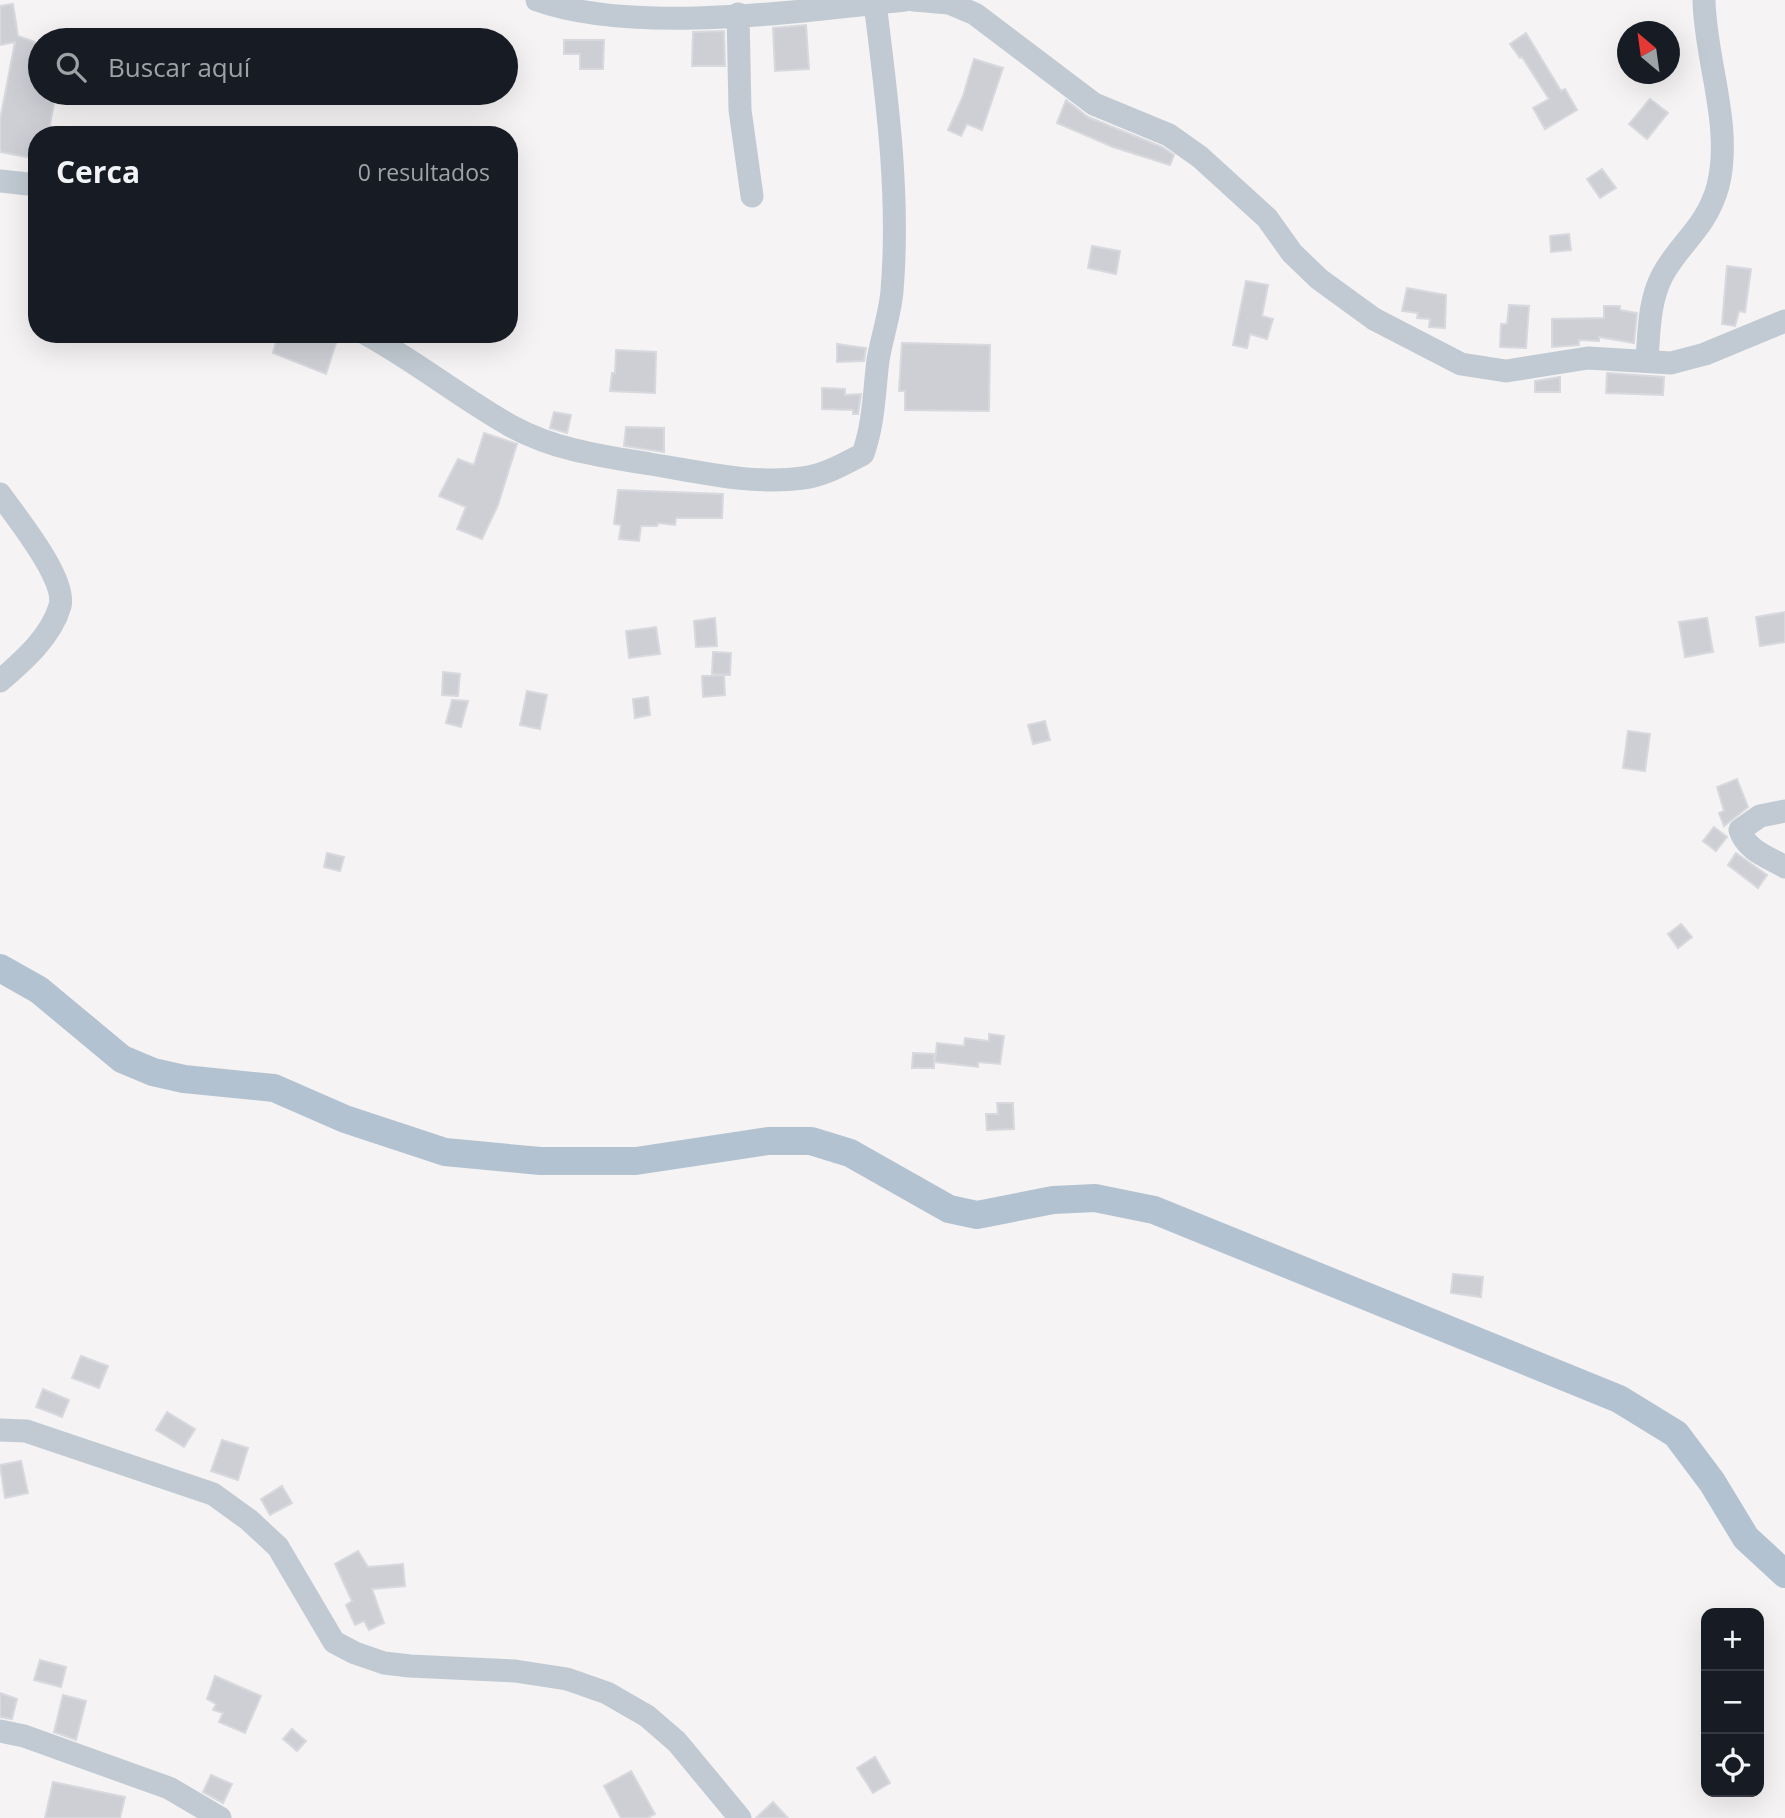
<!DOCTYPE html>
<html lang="es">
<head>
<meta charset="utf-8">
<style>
	:root { --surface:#171b24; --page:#20242c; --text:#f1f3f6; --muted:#9ea1a6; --line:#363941 }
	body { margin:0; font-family:"Open Sans",sans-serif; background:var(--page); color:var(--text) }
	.controls { position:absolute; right:21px; bottom:21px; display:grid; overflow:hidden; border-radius:14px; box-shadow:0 7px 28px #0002 }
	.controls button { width:63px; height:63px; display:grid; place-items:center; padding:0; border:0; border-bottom:2px solid var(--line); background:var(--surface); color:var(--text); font:35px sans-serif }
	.compass { position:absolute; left:1617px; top:21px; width:63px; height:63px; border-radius:50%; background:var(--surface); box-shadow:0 7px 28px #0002; rotate:331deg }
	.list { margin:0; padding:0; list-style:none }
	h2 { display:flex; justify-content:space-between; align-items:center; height:91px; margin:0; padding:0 28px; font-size:30px }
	h2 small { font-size:23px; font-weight:400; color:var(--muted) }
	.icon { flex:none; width:38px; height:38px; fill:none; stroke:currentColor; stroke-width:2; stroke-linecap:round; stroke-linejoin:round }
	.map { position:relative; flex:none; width:1785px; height:1818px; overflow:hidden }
	.search { position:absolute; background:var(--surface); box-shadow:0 7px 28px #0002; left:28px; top:28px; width:490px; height:77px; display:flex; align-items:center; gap:18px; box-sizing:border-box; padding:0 24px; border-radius:38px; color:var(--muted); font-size:26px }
	.panel { position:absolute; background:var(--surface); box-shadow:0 7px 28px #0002; left:28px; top:126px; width:490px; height:217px; border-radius:28px }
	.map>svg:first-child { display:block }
</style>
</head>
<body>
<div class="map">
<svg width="1785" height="1818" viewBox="0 0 1785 1818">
	<rect width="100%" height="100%" fill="#f5f3f3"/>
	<path fill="#cdcfd5" stroke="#d7d9de" stroke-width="2" d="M13 4 18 36 40 44V93H56L48 135H37V159L0 152V120L15 42 0 45V6Z
		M806 25 809 69 775 71 773 28Z
		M724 31 725 66H692L693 32Z
		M1526 33 1561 91 1565 89 1577 110 1545 129 1533 108 1549 99 1522 57 1520 58 1510 44Z
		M564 40H604L603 69H580V54H564Z
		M974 59 1003 68 982 130 967 124 961 136 948 130 963 96Z
		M1650 99 1668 113 1647 139 1629 124Z
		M1066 100 1088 117 1162 147 1174 155 1170 165 1113 147 1057 123Z
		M1602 169 1616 188 1600 198 1587 179Z
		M1569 234 1571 250 1551 252 1550 236Z
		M1092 246 1120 251 1116 274 1088 268Z
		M1727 266 1751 269 1745 312 1739 311 1735 326 1722 324Z
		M1246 281 1268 285 1262 316 1273 319 1267 339 1250 334 1247 348 1233 345Z
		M1407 288 1446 295 1445 328 1429 327 1430 319 1417 318 1418 313 1402 311Z
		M1509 305 1529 306 1526 348 1500 347 1501 324H1507Z
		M1604 306H1620V310L1637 313 1634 343 1599 337V341L1579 340V345L1552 347V319L1604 318Z
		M278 334H339L326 374 273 353Z
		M902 343 990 345 989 411 905 410V391H899Z
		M837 344 866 348 864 361 837 362Z
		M616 350 656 352 655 393 610 391 612 373H615Z
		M1607 373 1664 377 1663 395 1606 393Z
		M1560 377V392H1535V381Z
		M822 388 845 389V395L861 394 858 414H853V410L822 409Z
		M554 412 571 415 567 433 550 428Z
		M626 427 664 428V452L624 446Z
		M484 433 517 444 498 505 482 539 457 529 466 507 439 496 458 459 474 465Z
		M618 490 723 494 722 518H676L675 525 658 523 657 526H641L639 541 619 539 621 525 614 524Z
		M1785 612V642L1760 646 1756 617Z
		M715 618 717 646 696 647 694 621Z
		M1707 618 1713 652 1685 657 1679 622Z
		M656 627 660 654 629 658 626 631Z
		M713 652 731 653 730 675 712 674Z
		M443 672 460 674 458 696 442 695Z
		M724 675 725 695 703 697 702 676Z
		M527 691 547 695 540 729 520 725Z
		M648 697 650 715 635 718 633 699Z
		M452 700 468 701 461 727 446 723Z
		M1045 721 1050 740 1033 744 1028 725Z
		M1628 731 1650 734 1645 771 1623 768Z
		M1737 779 1748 807 1724 826 1719 813 1724 811 1717 787Z
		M1714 827 1727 837 1716 851 1703 841Z
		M327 853 344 857 340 871 324 867Z
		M1736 853 1767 875 1758 888 1728 865Z
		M1681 924 1692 937 1678 948 1668 934Z
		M989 1034 1004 1036 1000 1064 978 1062V1067L935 1062 937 1043 964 1046 965 1038 989 1041Z
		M913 1053 934 1054V1068H912Z
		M997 1103H1013L1014 1129 987 1130 986 1114H998Z
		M1453 1274 1483 1277 1481 1297 1451 1293Z
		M81 1356 108 1366 99 1388 72 1378Z
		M43 1389 69 1400 62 1417 36 1407Z
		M167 1412 195 1429 184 1447 156 1430Z
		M222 1440 248 1448 238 1480 211 1471Z
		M21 1461 28 1493 5 1498 0 1465Z
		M282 1486 292 1503 270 1515 261 1499Z
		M358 1551 368 1567 403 1564 405 1586 372 1589 384 1623 369 1630 364 1621 355 1625 346 1605 352 1601 335 1564Z
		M40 1660 66 1667 61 1687 34 1680Z
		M215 1676 261 1696 245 1733 219 1722 223 1713 213 1710 216 1704 207 1699Z
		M0 1693 17 1699 12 1719 0 1717Z
		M63 1695 86 1701 76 1740 54 1732Z
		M292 1729 306 1741 297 1751 283 1739Z
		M875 1757 890 1783 873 1793 857 1768Z
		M631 1771 655 1814 647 1818H621L604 1786Z
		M211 1775 232 1784 223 1803 203 1792Z
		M53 1782 125 1797 120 1818H45Z
		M773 1802 788 1818H756Z"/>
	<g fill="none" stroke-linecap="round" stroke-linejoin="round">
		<path stroke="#c1cad2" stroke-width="23" d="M537 0C634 35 801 11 905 0
			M914 0 949 3 975 14 1094 104 1169 135 1200 157 1267 218 1292 253 1319 279 1374 319 1461 364 1506 371 1588 358 1671 363 1705 354 1785 321
			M738 14 740 110 752 196
			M0 181 37 185
			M366 334C417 362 461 398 511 426 555 450 601 456 650 464 700 472 752 485 803 478 825 475 844 464 863 454 874 423 874 393 878 360 882 337 890 314 892 291 900 195 887 99 875 3
			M1647 360C1649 332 1649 301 1662 276 1680 242 1706 229 1718 186 1733 126 1705 60 1704 0
			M0 494C16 517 67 579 60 606 51 637 23 661 0 681
			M1785 811 1760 816 1740 830C1746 850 1768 857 1785 867
			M0 1430 26 1431 213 1494 249 1520 278 1547 334 1642 355 1653 384 1663 410 1666 515 1671 567 1679 607 1693 647 1716 677 1742 740 1818
			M0 1731 24 1736 169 1788 220 1818"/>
		<path stroke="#b3c2d1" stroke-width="28" d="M0 968 39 990 122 1059 153 1072 184 1079 274 1088 345 1119 445 1152 540 1161H636L768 1141H811L850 1153 949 1209 977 1215 1053 1200 1095 1198 1154 1210 1619 1399 1676 1434 1712 1482 1746 1538 1785 1574"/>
	</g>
</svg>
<div class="controls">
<button>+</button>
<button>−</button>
<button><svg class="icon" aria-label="locate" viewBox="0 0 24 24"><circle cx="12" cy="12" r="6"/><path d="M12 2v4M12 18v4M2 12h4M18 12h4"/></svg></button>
</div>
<svg class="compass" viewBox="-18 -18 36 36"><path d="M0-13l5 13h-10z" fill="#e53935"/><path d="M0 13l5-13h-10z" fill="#9ea1a6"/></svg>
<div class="search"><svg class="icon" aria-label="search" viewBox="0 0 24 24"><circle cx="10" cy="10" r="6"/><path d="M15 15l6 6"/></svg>Buscar aquí</div>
<section class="panel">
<h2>Cerca<small>0 resultados</small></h2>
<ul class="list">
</ul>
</section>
</div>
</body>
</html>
